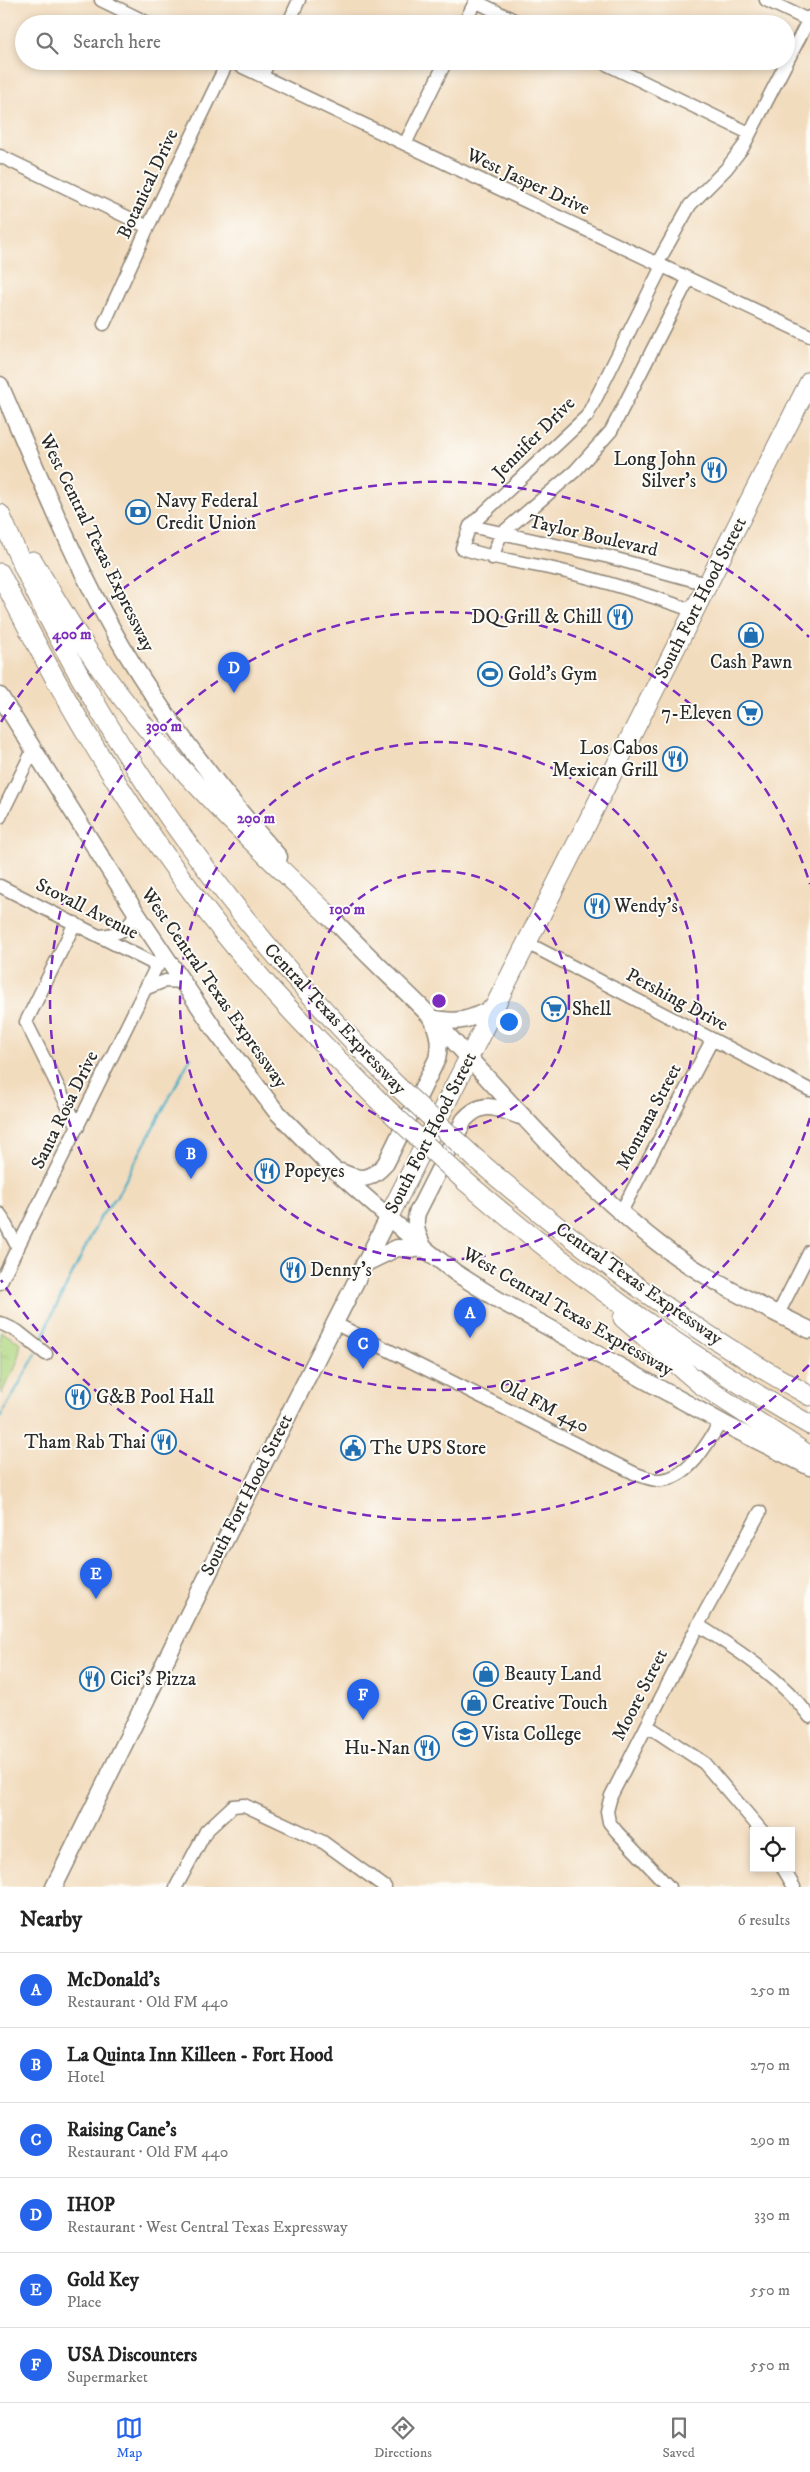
<!DOCTYPE html>
<html lang="en">
<head>
<meta charset="utf-8">
<style>
	:root { --surface:#fff; --page:#f2f2f2; --text:#222; --muted:#767676; --line:#e0e0e0; --accent:#2563eb }
	body { margin:0; font-family:"IM FELL DW Pica",serif; background:var(--page); color:var(--text) }
	.controls { position:absolute; right:15px; bottom:15px; display:grid; overflow:hidden; border-radius:0px; box-shadow:0 2px 8px #0003 }
	.controls button { width:45px; height:45px; display:grid; place-items:center; padding:0; border:0; border-bottom:1px solid var(--line); background:var(--surface); color:var(--text); font:25px sans-serif }
	.you { position:absolute; left:508px; top:1021px; width:18px; height:18px; margin:-12px; border:4px solid #fff; border-radius:50%; background:#1a73e8; box-shadow:0 0 0 8px #1a73e833 }
	.badge { display:grid; place-items:center; width:32px; height:32px; border-radius:50%; background:var(--accent); color:#fff; font-size:16px; font-weight:700 }
	.pin { position:absolute; translate:-50% -41px; filter:drop-shadow(0 1px 2px #0008) }
	.pin::after { content:''; position:absolute; top:26px; width:18px; height:15px; background:inherit; clip-path:polygon(0 0,100% 0,50% 100%) }
	.list { margin:0; padding:0; list-style:none }
	h2 { display:flex; justify-content:space-between; align-items:center; height:65px; margin:0; padding:0 20px; font-size:21px }
	h2 small { font-size:16px; font-weight:400; color:var(--muted) }
	.list li { display:grid; grid-template-columns:32px 1fr auto; gap:15px; align-items:center; box-sizing:border-box; height:75px; padding:0 20px; border-top:1px solid var(--line) }
	.list b { display:block; font-size:19px; white-space:nowrap }
	.list p { margin:0; font-size:16px; white-space:nowrap; color:var(--muted) }
	.list em { font-size:16px; font-style:normal; color:var(--muted) }
	.icon { flex:none; width:28px; height:28px; fill:none; stroke:currentColor; stroke-width:2; stroke-linecap:round; stroke-linejoin:round }
	.map { position:relative; flex:none; width:810px; height:1887px; overflow:hidden }
	.search { position:absolute; background:var(--surface); box-shadow:0 2px 8px #0003; left:15px; right:15px; top:15px; height:55px; display:flex; align-items:center; gap:12px; box-sizing:border-box; padding:0 18px; border-radius:28px; color:var(--muted); font-size:19px }
	.sheet { height:515px; background:var(--surface) }
	nav { display:flex; justify-content:space-around; align-items:center; box-sizing:border-box; height:70px; border-top:1px solid var(--line); background:var(--surface); font-size:14px; color:var(--muted) }
	nav a { display:grid; justify-items:center; gap:2px }
	nav .on { color:var(--accent) }
	.map>svg:first-child { display:block }
</style>
</head>
<body>
<div class="map">
<svg width="810" height="1887" viewBox="0 0 810 1887">
	<defs>
		<pattern id="park-tufts" width="24" height="20" patternUnits="userSpaceOnUse" patternTransform="scale(1.25)"><rect width="24" height="20" fill="#b1d883"/><path d="M3 7l-1-3M5 7V3M7 7l1-3M15 17l-1-3M17 17v-4M19 17l1-3" fill="none" stroke="#98ba71"/></pattern>
	</defs>
	<rect width="100%" height="100%" fill="#fdfcf7"/>
	<filter id="ink" filterUnits="userSpaceOnUse"><feTurbulence type="fractalNoise" baseFrequency=".02" numOctaves="2"/><feDisplacementMap in="SourceGraphic" scale="10" xChannelSelector="R" yChannelSelector="G"/><feConvolveMatrix kernelMatrix="1 2 1 2 8 2 1 2 1" color-interpolation-filters="sRGB"/></filter>
	<filter id="wash" filterUnits="userSpaceOnUse"><feTurbulence type="fractalNoise" baseFrequency=".0096" numOctaves="4" result="noise"/><feDisplacementMap in="SourceGraphic" scale="20" xChannelSelector="R" yChannelSelector="G"/><feGaussianBlur stdDeviation="1.12" result="paint"/><feColorMatrix in="noise" values="0 0 0 0 0 0 0 0 0 0 0 0 0 0 0 0 0 1.4 0 .05"/><feComposite in="paint" operator="in"/></filter>
	<g filter="url(#wash)">
		<rect width="100%" height="100%" fill="#f2dcbe"/>
		<path fill="url(#park-tufts)" stroke="#6e8257" d="M0 1331 21 1343 16 1366 1 1394Z"/>
		<g fill="none" stroke-linecap="round" stroke-linejoin="round">
			<path stroke="#44adc3" stroke-width="2.5" d="M42 1342 49 1321 101 1216 117 1196 191 1057
				M0 1418 36 1354"/>
		</g>
	</g>
	<g filter="url(#ink)">
		<g fill="none" stroke-linecap="round" stroke-linejoin="round">
			<defs>
				<path id="minor" d="M101 0 150 24
					M766 0 810 21
					M475 1 522 24
					M288 24 299 0
					M464 24 476 0
					M230 61 810 336
					M600 61 749 133
					M262 76 269 61
					M405 144 446 61
					M0 156 148 227
					M657 264 690 205 726 169 743 147 810 17
					M662 266 587 416 470 526 462 548C493 559 526 563 558 570 605 581 649 595 694 611
					M104 324 148 227 228 61
					M470 526 609 557 707 584
					M492 558 501 534 575 471 611 431 688 280
					M0 817 33 750
					M0 886 158 966
					M75 923 26 1022 78 1127
					M100 936C118 934 131 930 135 911
					M527 943 810 1090
					M147 988 165 981 182 982
					M621 1212 712 1040
					M0 1214 18 1248
					M0 1283 163 953
					M778 1314 810 1251
					M0 1323 17 1331 46 1354
					M334 1323 634 1473C642 1476 652 1481 661 1480 691 1477 706 1444 721 1422
					M698 1625C738 1650 782 1679 810 1717
					M648 1726 704 1763 762 1831
					M783 1868 794 1887
					M176 1887 206 1831 233 1806 244 1805 323 1842 385 1887
					M669 1887 617 1832 609 1822 607 1811 611 1796 698 1625 760 1512"/>
				<path id="major" d="M0 385C38 472 75 566 123 648 168 723 221 791 279 857
					M0 696 135 911 217 1033 275 1110 330 1166 420 1245 456 1273 497 1299 730 1427 810 1467
					M326 911C359 949 397 982 432 1018 505 1096 574 1178 659 1244 705 1279 758 1305 810 1330
					M431 1018C459 1024 470 1020 494 1007
					M341 1172C361 1181 371 1181 386 1163L437 1059C440 1045 439 1036 434 1023
					M423 1246C417 1234 414 1226 417 1213L464 1120C483 1099 497 1108 520 1116
					M364 1264 397 1248 425 1249
					M54 1887 220 1550 388 1218"/>
				<path id="highway" d="M0 514C93 733 229 919 397 1086
					M33 561C54 597 75 633 99 667 166 761 251 842 334 920
					M0 573C73 721 160 865 271 989 308 1030 347 1069 386 1108
					M476 1159C579 1248 690 1330 810 1396
					M465 1181C572 1273 687 1356 810 1425
					M388 1218 810 381
					M623 1318 700 1384 810 1456"/>
			</defs>
			<use href="#minor" stroke="#8e8474" stroke-width="15"/>
			<use href="#major" stroke="#8e8474" stroke-width="19"/>
			<use href="#highway" stroke="#8e8474" stroke-width="21"/>
			<use href="#minor" stroke="#fff" stroke-width="12"/>
			<use href="#major" stroke="#fff" stroke-width="16"/>
			<use href="#highway" stroke="#fff" stroke-width="19"/>
			<defs>
				<path id="highway-bridge" d="M397 1086 476 1159
					M386 1108 465 1181"/>
			</defs>
			<use href="#highway-bridge" stroke="#8e8474" stroke-width="21" stroke-linecap="butt"/>
			<use href="#highway-bridge" stroke="#fff" stroke-width="19"/>
		</g>
	</g>
	<g fill="none" stroke="#7b2cbf" stroke-width="2.5" stroke-dasharray="9 6">
		<circle cx="439" cy="1001" r="130"/>
		<circle cx="439" cy="1001" r="259"/>
		<path d="M810 1118A389 389 0 1 1 810 884"/>
		<path d="M809 1365A519 519 0 0 1 1 1280M1 722A519 519 0 0 1 809 637"/>
	</g>
	<defs>
		<symbol id="restaurant-ring" viewBox="-11 -11 22 22"><circle r="9.5" fill="#fdfcf7" stroke="#1f6fb2" stroke-width="1.5"/><path d="M-5-6h1v4h1v-4h1v4h1v-4h1v5L-1.5 .5V6h-2V.5L-5-1ZM5-6V6H3V1.5H1.5Q1.5-4 5-6Z" fill="#1f6fb2"/></symbol>
		<symbol id="bank-ring" viewBox="-11 -11 22 22"><circle r="9.5" fill="#fdfcf7" stroke="#1f6fb2" stroke-width="1.5"/><path d="M-6-4H6V4H-6ZM0-2.3a2.3 2.3 0 1 0 0 4.6a2.3 2.3 0 1 0 0-4.6Z" fill="#1f6fb2"/></symbol>
		<symbol id="shop-ring" viewBox="-11 -11 22 22"><circle r="9.5" fill="#fdfcf7" stroke="#1f6fb2" stroke-width="1.5"/><path d="M-5-2.5h2.3a2.7 3.5 0 0 1 5.4 0H5L5.5 6h-11ZM-1.5-2.5h3a1.5 2.3 0 0 0-3 0Z" fill="#1f6fb2"/></symbol>
		<symbol id="stadium-ring" viewBox="-11 -11 22 22"><circle r="9.5" fill="#fdfcf7" stroke="#1f6fb2" stroke-width="1.5"/><path d="M0-5a6.5 5 0 1 0 0 10a6.5 5 0 1 0 0-10ZM-3.5-1.8h7v3.6h-7Z" fill="#1f6fb2"/></symbol>
		<symbol id="supermarket-ring" viewBox="-11 -11 22 22"><circle r="9.5" fill="#fdfcf7" stroke="#1f6fb2" stroke-width="1.5"/><path d="M-6-5.5h2.5l.6 2H6L4.5 2H-2.5L-4.4-4H-6ZM-1.5 3.2a1.3 1.3 0 1 0 .1 0ZM3 3.2a1.3 1.3 0 1 0 .1 0Z" fill="#1f6fb2"/></symbol>
		<symbol id="civic-ring" viewBox="-11 -11 22 22"><circle r="9.5" fill="#fdfcf7" stroke="#1f6fb2" stroke-width="1.5"/><path d="M-.6-6.5H3V-4.5H.6V-3L4-1V1h2V6H-6V1h2V-1L-.6-3ZM-1.2 2.5V6h2.4V2.5Z" fill="#1f6fb2"/></symbol>
		<symbol id="university-ring" viewBox="-11 -11 22 22"><circle r="9.5" fill="#fdfcf7" stroke="#1f6fb2" stroke-width="1.5"/><path d="M0-5L7-2L0 1L-7-2ZM-4 1L0 2.5L4 1V4Q0 6-4 4Z" fill="#1f6fb2"/></symbol>
	</defs>
	<g fill-rule="evenodd">
		<use href="#restaurant-ring" x="700" y="456" width="28" height="28"/>
		<use href="#bank-ring" x="124" y="498" width="28" height="28"/>
		<use href="#restaurant-ring" x="606" y="603" width="28" height="28"/>
		<use href="#shop-ring" x="737" y="621" width="28" height="28"/>
		<use href="#stadium-ring" x="476" y="660" width="28" height="28"/>
		<use href="#supermarket-ring" x="736" y="699" width="28" height="28"/>
		<use href="#restaurant-ring" x="661" y="745" width="28" height="28"/>
		<use href="#restaurant-ring" x="583" y="892" width="28" height="28"/>
		<use href="#supermarket-ring" x="540" y="995" width="28" height="28"/>
		<use href="#restaurant-ring" x="253" y="1157" width="28" height="28"/>
		<use href="#restaurant-ring" x="279" y="1256" width="28" height="28"/>
		<use href="#restaurant-ring" x="64" y="1383" width="28" height="28"/>
		<use href="#restaurant-ring" x="150" y="1428" width="28" height="28"/>
		<use href="#civic-ring" x="339" y="1434" width="28" height="28"/>
		<use href="#shop-ring" x="472" y="1660" width="28" height="28"/>
		<use href="#restaurant-ring" x="78" y="1665" width="28" height="28"/>
		<use href="#shop-ring" x="460" y="1689" width="28" height="28"/>
		<use href="#university-ring" x="451" y="1720" width="28" height="28"/>
		<use href="#restaurant-ring" x="413" y="1734" width="28" height="28"/>
	</g>
	<g text-anchor="middle" dominant-baseline="central" stroke-width="4" stroke-linejoin="round" paint-order="stroke">
		<g font-size="19" fill="#2b2b2b" stroke="#fdfcf7">
			<text transform="translate(528 182) rotate(25)">West Jasper Drive</text>
			<text transform="translate(148 184) rotate(-65)">Botanical Drive</text>
			<text transform="translate(534 438) rotate(-45)">Jennifer Drive</text>
			<text transform="translate(593 536) rotate(13)">Taylor Boulevard</text>
			<text transform="translate(97 543) rotate(64)">West Central Texas Expressway</text>
			<text transform="translate(701 598) rotate(-63)">South Fort Hood Street</text>
			<text transform="translate(87 909) rotate(27)">Stovall Avenue</text>
			<text transform="translate(214 988) rotate(55)">West Central Texas Expressway</text>
			<text transform="translate(677 1000) rotate(28)">Pershing Drive</text>
			<text transform="translate(335 1019) rotate(47)">Central Texas Expressway</text>
			<text transform="translate(65 1110) rotate(-64)">Santa Rosa Drive</text>
			<text transform="translate(649 1117) rotate(-62)">Montana Street</text>
			<text transform="translate(431 1133) rotate(-63)">South Fort Hood Street</text>
			<text transform="translate(639 1284) rotate(35)">Central Texas Expressway</text>
			<text transform="translate(568 1312) rotate(30)">West Central Texas Expressway</text>
			<text transform="translate(544 1406) rotate(27)">Old FM 440</text>
			<text transform="translate(247 1495) rotate(-63)">South Fort Hood Street</text>
			<text transform="translate(640 1695) rotate(-63)">Moore Street</text>
		</g>
		<g font-size="19" fill="#2b2b2b" stroke="#fdfcf7" text-anchor="start">
			<text x="696" y="459" text-anchor="end">Long John<tspan x="696" dy="22">Silver's</tspan></text>
			<text x="156" y="501">Navy Federal<tspan x="156" dy="22">Credit Union</tspan></text>
			<text x="602" y="617" text-anchor="end">DQ Grill &amp; Chill</text>
			<text x="751" y="662" text-anchor="middle">Cash Pawn</text>
			<text x="508" y="674">Gold's Gym</text>
			<text x="732" y="713" text-anchor="end">7-Eleven</text>
			<text x="658" y="748" text-anchor="end">Los Cabos<tspan x="658" dy="22">Mexican Grill</tspan></text>
			<text x="614" y="906">Wendy's</text>
			<text x="572" y="1009">Shell</text>
			<text x="284" y="1171">Popeyes</text>
			<text x="310" y="1270">Denny's</text>
			<text x="96" y="1397">G&amp;B Pool Hall</text>
			<text x="146" y="1442" text-anchor="end">Tham Rab Thai</text>
			<text x="370" y="1448">The UPS Store</text>
			<text x="504" y="1674">Beauty Land</text>
			<text x="110" y="1679">Cici's Pizza</text>
			<text x="492" y="1703">Creative Touch</text>
			<text x="482" y="1734">Vista College</text>
			<text x="410" y="1748" text-anchor="end">Hu-Nan</text>
		</g>
	</g>
	<circle cx="439" cy="1001" r="8" fill="#7b2cbf" stroke="#fdfcf7" stroke-width="2.5"/>
	<g font-size="15" text-anchor="middle" font-weight="bold" fill="#7b2cbf" stroke="#fdfcf7" stroke-width="4" stroke-linejoin="round" paint-order="stroke">
		<text x="72" y="639">400 m</text>
		<text x="164" y="731">300 m</text>
		<text x="256" y="823">200 m</text>
		<text x="347" y="914">100 m</text>
	</g>
</svg>
<div class="controls">
<button><svg class="icon" aria-label="locate" viewBox="0 0 24 24"><circle cx="12" cy="12" r="6"/><path d="M12 2v4M12 18v4M2 12h4M18 12h4"/></svg></button>
</div>
<div class="you"></div>
<div class="pin badge" style="left:470px;top:1338px">A</div>
<div class="pin badge" style="left:191px;top:1179px">B</div>
<div class="pin badge" style="left:363px;top:1369px">C</div>
<div class="pin badge" style="left:234px;top:693px">D</div>
<div class="pin badge" style="left:96px;top:1599px">E</div>
<div class="pin badge" style="left:363px;top:1720px">F</div>
<div class="search"><svg class="icon" aria-label="search" viewBox="0 0 24 24"><circle cx="10" cy="10" r="6"/><path d="M15 15l6 6"/></svg>Search here</div>
</div>
<section class="sheet">
<h2>Nearby<small>6 results</small></h2>
<ul class="list">
<li><span class="badge">A</span><div><b>McDonald's</b><p>Restaurant · Old FM 440</p></div><em>250 m</em></li>
<li><span class="badge">B</span><div><b>La Quinta Inn Killeen - Fort Hood</b><p>Hotel</p></div><em>270 m</em></li>
<li><span class="badge">C</span><div><b>Raising Cane's</b><p>Restaurant · Old FM 440</p></div><em>290 m</em></li>
<li><span class="badge">D</span><div><b>IHOP</b><p>Restaurant · West Central Texas Expressway</p></div><em>330 m</em></li>
<li><span class="badge">E</span><div><b>Gold Key</b><p>Place</p></div><em>550 m</em></li>
<li><span class="badge">F</span><div><b>USA Discounters</b><p>Supermarket</p></div><em>550 m</em></li>
</ul>
</section>
<nav>
<a class="on"><svg class="icon" aria-label="map" viewBox="0 0 24 24"><path d="M3 6l6-2 6 2 6-2v14l-6 2-6-2-6 2zM9 4v14M15 6v14"/></svg>Map</a>
<a><svg class="icon" aria-label="directions" viewBox="0 0 24 24"><path d="M12 3l9 9-9 9-9-9zM9 14v-3h6M13 9l2 2-2 2"/></svg>Directions</a>
<a><svg class="icon" aria-label="saved" viewBox="0 0 24 24"><path d="M7 4h10v16l-5-4-5 4z"/></svg>Saved</a>
</nav>
</body>
</html>
